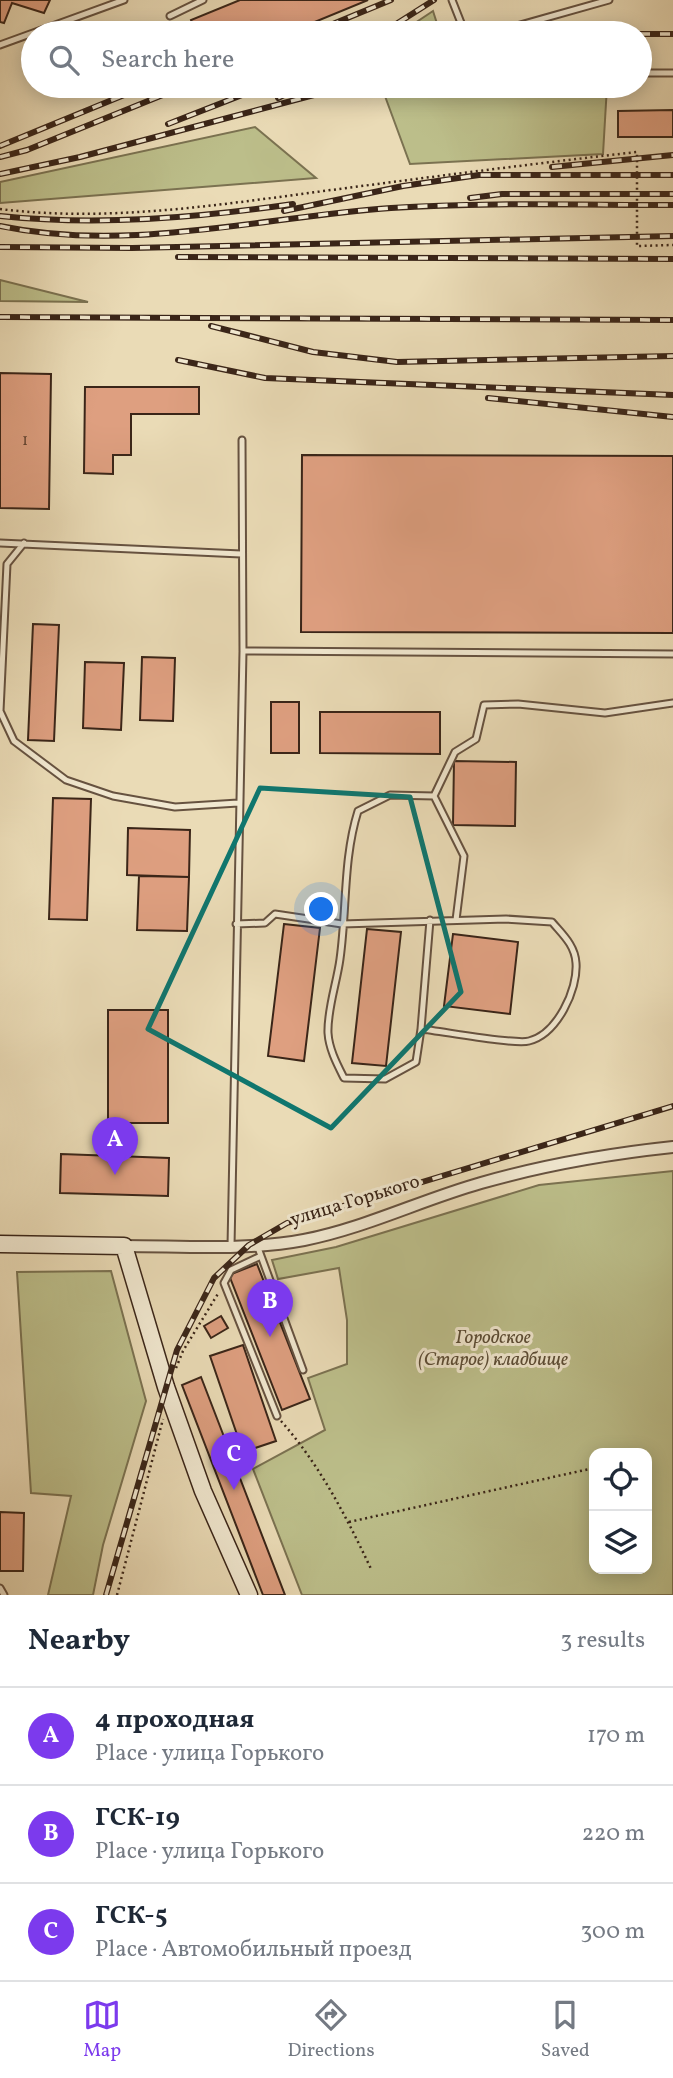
<!DOCTYPE html>
<html lang="en">
<head>
<meta charset="utf-8">
<style>
	:root { --surface:#fff; --page:#f6f6f7; --text:#1f2937; --muted:#747a83; --line:#e0e1e3; --accent:#7c3aed }
	body { margin:0; font-family:Vollkorn,serif; background:var(--page); color:var(--text) }
	.controls { position:absolute; right:21px; bottom:21px; display:grid; overflow:hidden; border-radius:14px; box-shadow:0 4px 18px #0003 }
	.controls button { width:63px; height:63px; display:grid; place-items:center; padding:0; border:0; border-bottom:2px solid var(--line); background:var(--surface); color:var(--text); font:35px sans-serif }
	.you { position:absolute; left:322px; top:910px; width:24px; height:24px; margin:-18px; border:5px solid #fff; border-radius:50%; background:#1a73e8; box-shadow:0 0 0 10px #1a73e833 }
	.badge { display:grid; place-items:center; width:46px; height:46px; border-radius:50%; background:var(--accent); color:#fff; font-size:23px; font-weight:700 }
	.pin { position:absolute; translate:-50% -58px; filter:drop-shadow(0 2px 4px #0008) }
	.pin::after { content:''; position:absolute; top:37px; width:24px; height:21px; background:inherit; clip-path:polygon(0 0,100% 0,50% 100%) }
	.list { margin:0; padding:0; list-style:none }
	h2 { display:flex; justify-content:space-between; align-items:center; height:91px; margin:0; padding:0 28px; font-size:30px }
	h2 small { font-size:23px; font-weight:400; color:var(--muted) }
	.list li { display:grid; grid-template-columns:46px 1fr auto; gap:21px; align-items:center; box-sizing:border-box; height:98px; padding:0 28px; border-top:2px solid var(--line) }
	.list b { display:block; font-size:26px; white-space:nowrap }
	.list p { margin:0; font-size:23px; white-space:nowrap; color:var(--muted) }
	.list em { font-size:23px; font-style:normal; color:var(--muted) }
	.icon { flex:none; width:38px; height:38px; fill:none; stroke:currentColor; stroke-width:2; stroke-linecap:round; stroke-linejoin:round }
	.map { position:relative; flex:none; width:673px; height:1595px; overflow:hidden }
	.search { position:absolute; background:var(--surface); box-shadow:0 4px 18px #0003; left:21px; right:21px; top:21px; height:77px; display:flex; align-items:center; gap:18px; box-sizing:border-box; padding:0 24px; border-radius:38px; color:var(--muted); font-size:26px }
	.sheet { height:385px; background:var(--surface) }
	nav { display:flex; justify-content:space-around; align-items:center; box-sizing:border-box; height:98px; border-top:2px solid var(--line); background:var(--surface); font-size:19px; color:var(--muted) }
	nav a { display:grid; justify-items:center; gap:4px }
	nav .on { color:var(--accent) }
	.map>svg:first-child { display:block }
</style>
</head>
<body>
<div class="map">
<svg width="673" height="1595" viewBox="0 0 673 1595">
	<rect width="100%" height="100%" fill="#eadbb6"/>
	<filter id="stains"><feTurbulence type="fractalNoise" baseFrequency=".00286" numOctaves="4"/><feColorMatrix values="0 0 0 0 .2 0 0 0 0 .09 0 0 0 0 .02 0 0 0 .5 -.17"/></filter>
	<radialGradient id="worn" r=".72"><stop offset=".6" stop-color="#630" stop-opacity="0"/><stop offset="1" stop-color="#630" stop-opacity=".3"/></radialGradient>
	<path fill="#bcbe8a" stroke="#7b7251" stroke-width="2" fill-rule="evenodd" d="M433 11 440 33H400Z
		M389 86H607L603 154 410 164 382 88Z
		M255 127 316 178 0 203V182Z
		M0 280 88 302 0 301Z
		M673 1171V1595H302L253 1469 325 1430 308 1378 347 1364V1320L339 1268 278 1279 272 1260 336 1247 539 1185ZM594 1453H647V1569H594Z
		M111 1271 146 1401 103 1545 93 1595H48L71 1496 31 1493 17 1272Z"/>
	<path fill="#de9f80" stroke="#3a2518" stroke-width="2" d="M0 0H50L44 13 12 3 4 23 0 22Z
		M240 0H368L288 33H196L191 20Z
		M673 110V137H618V111Z
		M0 373 51 374 49 509 0 508Z
		M85 387H199V414H131V455H113V474L84 473Z
		M302 455 673 456V633L301 632Z
		M33 624 59 625 54 741 28 740Z
		M142 657 175 658 173 721 140 720Z
		M85 662 124 663 121 730 83 728Z
		M271 702H299V753H271Z
		M320 712H440V754L320 753Z
		M454 761 516 762 515 826 453 825Z
		M53 798 91 799 87 920 49 919Z
		M128 828 190 830 189 877 127 875Z
		M139 876 189 877 187 931 137 930Z
		M284 924 320 928 304 1061 268 1056Z
		M367 929 401 932 386 1066 352 1063Z
		M453 934 518 942 510 1014 444 1006Z
		M108 1010H168V1123H108Z
		M61 1154 169 1158 168 1196 60 1193Z
		M257 1264 310 1399 282 1410 229 1275Z
		M221 1316 228 1328 211 1338 204 1326Z
		M243 1345 276 1441 243 1452 210 1356Z
		M201 1377 285 1595H263L182 1385Z
		M0 1512 24 1513 23 1571H0Z"/>
	<g fill="none" stroke-linecap="round" stroke-linejoin="round">
		<defs>
			<path id="lane" d="M452 0 465 33
				M170 16 203 0
				M492 33 609 0
				M0 45 124 0
				M640 73H673
				M0 543 241 554
				M24 543 7 564 0 711 14 741 66 780 113 796 175 807 238 803
				M243 651 673 654
				M434 796 455 752 476 739 484 705 518 704 605 713 673 703
				M236 924 265 923 275 914 342 924 506 919 552 922C562 934 575 945 576 963 578 990 557 1034 529 1041 515 1045 441 1031 421 1029L416 1062 385 1079 344 1078C337 1064 329 1049 328 1033 327 1010 337 982 340 959 347 909 343 859 358 811L390 795 434 796 464 856 456 920
				M421 1029 430 920
				M257 1245 303 1370
				M231 1246 243 651 242 440
				M261 1256 231 1270 224 1283 277 1416
				M0 1588 4 1595"/>
			<path id="street" d="M124 1246C183 1246 245 1251 304 1240 365 1228 421 1200 481 1183 544 1165 607 1154 673 1147"/>
			<path id="secondary" d="M0 1244 124 1246 166 1387 203 1491 249 1595"/>
		</defs>
		<use href="#lane" stroke="#665240" stroke-width="9"/>
		<use href="#street" stroke="#665240" stroke-width="14"/>
		<use href="#secondary" stroke="#3a2518" stroke-width="19"/>
		<path stroke="#3a2518" stroke-width="2.5" stroke-dasharray="2 3.5" stroke-linecap="butt" d="M0 209C105 222 212 206 316 192 423 178 530 164 637 152V246L673 245
			M176 1368 183 1351 219 1292
			M281 1421C320 1465 347 1518 372 1571
			M349 1522 594 1468
			M117 1595 163 1419"/>
		<use href="#lane" stroke="#f1e8d0" stroke-width="5"/>
		<use href="#street" stroke="#f1e8d0" stroke-width="10"/>
		<use href="#secondary" stroke="#f1e8d0" stroke-width="16"/>
		<defs>
			<path id="rail" d="M311 33 391 0
				M382 33 434 0
				M640 34H673
				M278 98 302 86
				M168 124 265 86
				M0 146 146 86
				M0 157 27 150 185 86
				M552 167 673 155
				M0 174 80 157 348 86
				M470 198 502 194H673
				M284 211 403 186 479 175H673
				M0 216C98 226 196 218 293 204
				M0 226C129 253 262 217 391 208 482 202 582 205 673 205
				M0 247 132 248 673 236
				M178 257 673 259
				M0 317 673 320
				M211 326 313 352 397 362 673 356
				M178 360 265 378 673 395
				M488 398 673 417
				M106 1595 177 1350 214 1278 249 1245 287 1223 673 1106"/>
		</defs>
		<use href="#rail" stroke="#3a2518" stroke-width="6"/>
		<use href="#rail" stroke="#f1e8d0" stroke-width="3.5" stroke-dasharray="10" stroke-linecap="butt"/>
	</g>
	<path fill="none" stroke="#0f766e" stroke-width="5" stroke-linejoin="round" d="M260 788 410 797 461 992 331 1128 148 1029Z"/>
	<g text-anchor="middle" dominant-baseline="central" stroke-width="6" stroke-linejoin="round" paint-order="stroke">
		<g font-size="16" fill="#634432">
			<text x="25" y="441">1</text>
		</g>
		<g font-size="19" fill="#3a2518" stroke="#f1e8d0">
			<text transform="translate(355 1201) rotate(-17)">улица Горького</text>
		</g>
		<g font-size="19" font-style="italic" fill="#5a4b34" stroke="#f1e8d0">
			<text x="493" y="1338">Городское<tspan x="493" dy="22">(Старое) кладбище</tspan></text>
		</g>
	</g>
	<rect width="100%" height="100%" filter="url(#stains)"/>
	<rect width="100%" height="100%" fill="url(#worn)"/>
</svg>
<div class="controls">
<button><svg class="icon" aria-label="locate" viewBox="0 0 24 24"><circle cx="12" cy="12" r="6"/><path d="M12 2v4M12 18v4M2 12h4M18 12h4"/></svg></button>
<button><svg class="icon" aria-label="layers" viewBox="0 0 24 24"><path d="M12 4l9 5-9 5-9-5zM3 14l9 5 9-5"/></svg></button>
</div>
<div class="you"></div>
<div class="pin badge" style="left:115px;top:1175px">A</div>
<div class="pin badge" style="left:270px;top:1337px">B</div>
<div class="pin badge" style="left:234px;top:1490px">C</div>
<div class="search"><svg class="icon" aria-label="search" viewBox="0 0 24 24"><circle cx="10" cy="10" r="6"/><path d="M15 15l6 6"/></svg>Search here</div>
</div>
<section class="sheet">
<h2>Nearby<small>3 results</small></h2>
<ul class="list">
<li><span class="badge">A</span><div><b>4 проходная</b><p>Place · улица Горького</p></div><em>170 m</em></li>
<li><span class="badge">B</span><div><b>ГСК-19</b><p>Place · улица Горького</p></div><em>220 m</em></li>
<li><span class="badge">C</span><div><b>ГСК-5</b><p>Place · Автомобильный проезд</p></div><em>300 m</em></li>
</ul>
</section>
<nav>
<a class="on"><svg class="icon" aria-label="map" viewBox="0 0 24 24"><path d="M3 6l6-2 6 2 6-2v14l-6 2-6-2-6 2zM9 4v14M15 6v14"/></svg>Map</a>
<a><svg class="icon" aria-label="directions" viewBox="0 0 24 24"><path d="M12 3l9 9-9 9-9-9zM9 14v-3h6M13 9l2 2-2 2"/></svg>Directions</a>
<a><svg class="icon" aria-label="saved" viewBox="0 0 24 24"><path d="M7 4h10v16l-5-4-5 4z"/></svg>Saved</a>
</nav>
</body>
</html>
